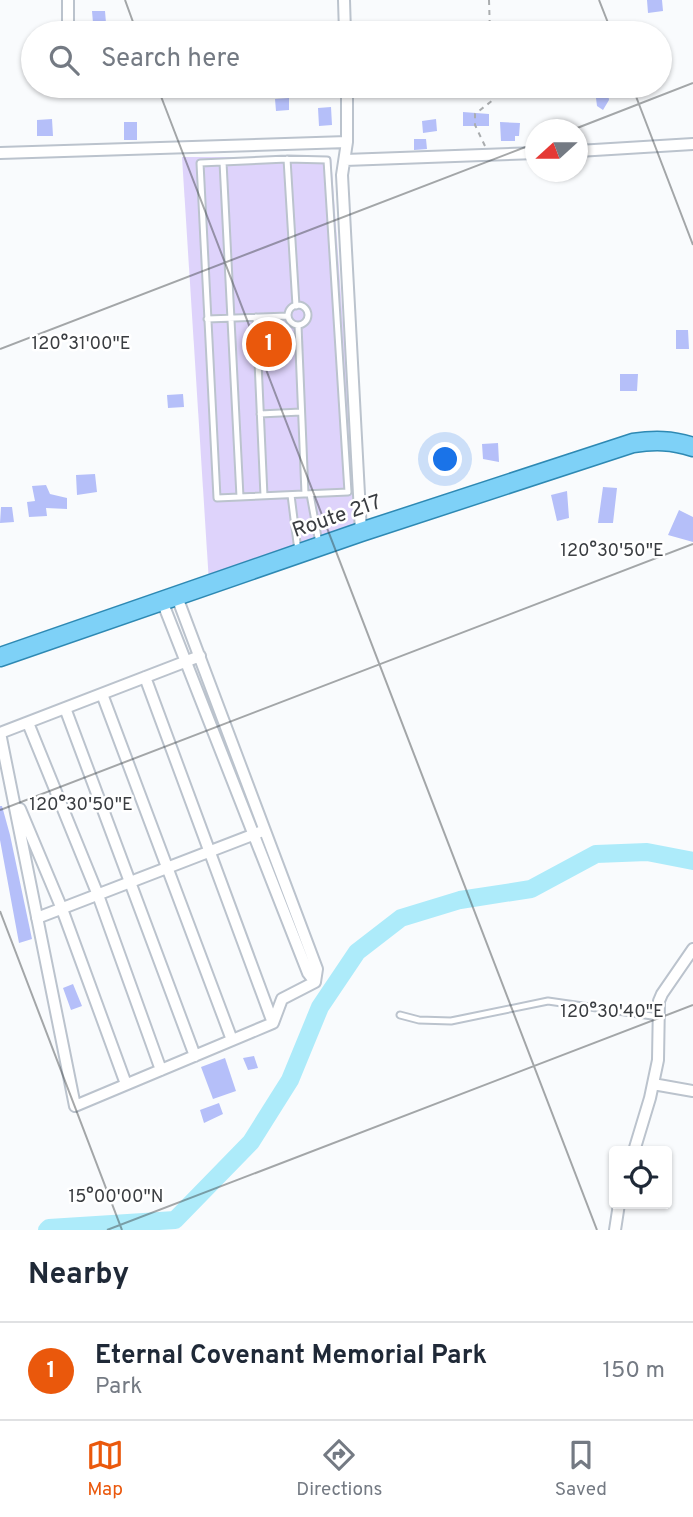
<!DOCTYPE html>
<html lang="en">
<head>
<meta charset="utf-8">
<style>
	:root { --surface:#fff; --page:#f6f6f7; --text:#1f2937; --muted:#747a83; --line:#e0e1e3; --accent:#ea580c }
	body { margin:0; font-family:Overpass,sans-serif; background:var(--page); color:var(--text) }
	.controls { position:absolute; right:21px; bottom:21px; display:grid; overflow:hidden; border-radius:7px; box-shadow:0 2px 5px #0004 }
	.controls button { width:63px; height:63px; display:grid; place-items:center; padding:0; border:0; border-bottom:2px solid var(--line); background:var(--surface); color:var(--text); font:35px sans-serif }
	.compass { position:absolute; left:525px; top:119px; width:63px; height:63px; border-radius:50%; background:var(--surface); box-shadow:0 2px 5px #0004; rotate:249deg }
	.you { position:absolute; left:446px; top:460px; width:24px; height:24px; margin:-18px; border:5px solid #fff; border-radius:50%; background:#1a73e8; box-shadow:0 0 0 10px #1a73e833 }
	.badge { display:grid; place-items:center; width:46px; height:46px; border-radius:50%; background:var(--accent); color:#fff; font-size:23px; font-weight:700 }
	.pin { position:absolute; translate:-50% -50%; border:4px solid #fff; box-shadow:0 2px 7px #0006 }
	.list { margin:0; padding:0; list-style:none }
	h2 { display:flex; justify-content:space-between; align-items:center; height:91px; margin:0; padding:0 28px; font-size:30px }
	h2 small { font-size:23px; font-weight:400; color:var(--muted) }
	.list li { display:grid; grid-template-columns:46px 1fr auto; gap:21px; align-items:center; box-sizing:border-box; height:98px; padding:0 28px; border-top:2px solid var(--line) }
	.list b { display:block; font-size:26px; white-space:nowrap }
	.list p { margin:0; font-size:23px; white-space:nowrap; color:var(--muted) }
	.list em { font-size:23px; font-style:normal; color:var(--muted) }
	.icon { flex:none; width:38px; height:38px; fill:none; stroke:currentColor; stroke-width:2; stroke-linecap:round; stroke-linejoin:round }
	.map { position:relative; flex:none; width:693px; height:1230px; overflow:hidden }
	.search { position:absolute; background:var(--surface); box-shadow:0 2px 5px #0004; left:21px; right:21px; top:21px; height:77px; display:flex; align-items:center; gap:18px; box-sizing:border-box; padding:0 24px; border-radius:38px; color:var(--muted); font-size:26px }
	.sheet { height:189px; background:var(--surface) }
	nav { display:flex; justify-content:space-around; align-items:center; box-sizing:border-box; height:98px; border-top:2px solid var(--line); background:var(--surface); font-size:19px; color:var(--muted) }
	nav a { display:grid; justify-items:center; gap:4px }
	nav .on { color:var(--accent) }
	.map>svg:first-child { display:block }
</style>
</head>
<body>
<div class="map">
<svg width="693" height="1230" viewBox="0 0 693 1230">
	<rect width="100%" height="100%" fill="#f9fbfd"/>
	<path fill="#ded3fb" d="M182 157H331L358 530 209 583Z"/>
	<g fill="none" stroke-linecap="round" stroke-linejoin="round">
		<path stroke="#adebfa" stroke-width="18" d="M47 1230 49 1228 175 1220 251 1142 290 1080 320 1007 357 952 401 918 460 900 531 889 596 854 647 852 693 861"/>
	</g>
	<path fill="#b5bff9" d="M647 0H662L663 11 648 13Z
		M92 11H105L106 23H93Z
		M595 90 608 92 609 100 603 110 597 106Z
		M289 98V110L276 111 275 99Z
		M331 107 332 125 319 126 318 108Z
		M463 112 489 114V126H463Z
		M52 119 53 136H37V120Z
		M436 119 437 131 423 133 422 121Z
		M124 122H137V140H124Z
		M500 122 520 123 519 136H515V141H501Z
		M414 139H426L427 149 414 150Z
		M676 330H688L689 349H676Z
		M620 374H638L637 391H620Z
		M183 394 184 407 168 408 167 395Z
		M498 443 499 462 483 459 482 444Z
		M95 474 97 492 77 495 76 475Z
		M46 485 50 494 67 498V509L46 508 47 516 29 517 27 502 35 501 32 486Z
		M603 487 617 488 613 523H598Z
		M567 491 569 518 557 521 551 495Z
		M1 507H12L14 522 0 523Z
		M679 510 693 517V542L668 535Z
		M0 806H2L10 835 32 939 19 943 0 840Z
		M73 984 82 1006 71 1010 63 988Z
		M254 1056 258 1068 248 1070 243 1058Z
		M225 1058 236 1091 213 1099 201 1067Z
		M219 1103 223 1114 204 1123 200 1110Z"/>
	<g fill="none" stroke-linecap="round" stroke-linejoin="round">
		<defs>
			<path id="service" d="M287 159 327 160 348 492 217 498 200 163Z
				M287 159 296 306
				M223 162 240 497
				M288 315a10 10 0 1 1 20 0a10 10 0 1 1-20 0Z
				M256 317 264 496
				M207 319 288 316
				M298 325 305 494
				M260 414 301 412
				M310 494 319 543
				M291 495 298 551
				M400 1015 419 1020 451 1021 548 1001 659 1017"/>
			<path id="minor" d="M344 0 345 33
				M68 32V0
				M347 86V142L342 175 361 532
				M578 151 693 144
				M0 153 347 142
				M345 160 536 153
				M177 597 317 969 315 982
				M162 601 308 973 315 982
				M145 677 273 1023 75 1106 0 733 200 656
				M102 694 232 1040
				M65 708 195 1056
				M28 723 98 895 161 1070
				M20 809 62 909 126 1084
				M37 918 260 832
				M273 1023 282 999 315 982
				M653 1084 693 1091
				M634 1151 650 1098 658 1060 659 1001 662 994 693 949
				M615 1230 619 1204"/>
			<path id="primary" d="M0 657 361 532 633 443C654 440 672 440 693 447"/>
		</defs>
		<use href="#service" stroke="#bbc3cd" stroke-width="9"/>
		<use href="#minor" stroke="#bbc3cd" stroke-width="14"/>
		<use href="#primary" stroke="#2e89b3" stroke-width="21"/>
		<path stroke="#aaadaf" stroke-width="2" stroke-dasharray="5 5" stroke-linecap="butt" d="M489 0 490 33
			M485 146 475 125V114L493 100 492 86"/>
		<use href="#service" stroke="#fff" stroke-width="5"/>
		<use href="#minor" stroke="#fff" stroke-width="10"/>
		<use href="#primary" stroke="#7ed1f7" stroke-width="18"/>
	</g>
	<path fill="none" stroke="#3a3d41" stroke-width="2" stroke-opacity="0.45" d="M125 0 137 33M599 0 612 33M157 86 597 1230M632 86 693 245M572 130 693 83M0 349 536 143M0 810 693 544M0 911 122 1230M107 1230 693 1005"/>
	<g text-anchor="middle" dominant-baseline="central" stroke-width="5" stroke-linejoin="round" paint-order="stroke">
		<g font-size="21" fill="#3a3d41" stroke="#fff">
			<text transform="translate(337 517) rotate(-19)">Route 217</text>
		</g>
	</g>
	<g font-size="18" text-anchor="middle" fill="#3a3d41" stroke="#fff" stroke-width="5" stroke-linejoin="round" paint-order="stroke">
		<text x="81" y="349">120°31'00"E</text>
		<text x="612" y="556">120°30'50"E</text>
		<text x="81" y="810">120°30'50"E</text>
		<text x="612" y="1017">120°30'40"E</text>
		<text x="116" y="1202">15°00'00"N</text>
	</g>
</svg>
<div class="controls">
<button><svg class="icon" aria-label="locate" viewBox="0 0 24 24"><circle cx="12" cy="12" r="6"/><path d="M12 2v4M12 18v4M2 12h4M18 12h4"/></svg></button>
</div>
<svg class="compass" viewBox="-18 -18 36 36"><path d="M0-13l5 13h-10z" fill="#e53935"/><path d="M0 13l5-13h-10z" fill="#747a83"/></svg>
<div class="you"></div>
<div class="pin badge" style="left:269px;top:344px">1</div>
<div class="search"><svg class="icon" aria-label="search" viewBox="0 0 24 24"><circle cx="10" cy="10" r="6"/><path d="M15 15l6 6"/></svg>Search here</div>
</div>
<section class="sheet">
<h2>Nearby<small></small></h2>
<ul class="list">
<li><span class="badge">1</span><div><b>Eternal Covenant Memorial Park</b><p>Park</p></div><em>150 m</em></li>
</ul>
</section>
<nav>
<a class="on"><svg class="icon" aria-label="map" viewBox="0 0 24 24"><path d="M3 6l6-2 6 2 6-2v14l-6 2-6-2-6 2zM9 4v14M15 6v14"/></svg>Map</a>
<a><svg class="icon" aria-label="directions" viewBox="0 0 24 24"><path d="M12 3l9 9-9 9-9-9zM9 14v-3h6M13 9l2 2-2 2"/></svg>Directions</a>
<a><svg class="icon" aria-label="saved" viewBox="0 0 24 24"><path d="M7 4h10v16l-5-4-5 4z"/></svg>Saved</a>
</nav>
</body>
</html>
